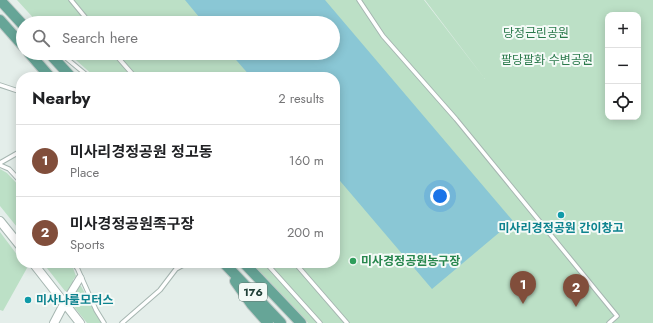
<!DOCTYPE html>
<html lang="en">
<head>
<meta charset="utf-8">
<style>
	:root { --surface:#fff; --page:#f2f2f2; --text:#202124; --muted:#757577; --line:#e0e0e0; --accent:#814e3b }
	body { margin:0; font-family:Jost,"Noto Sans KR",sans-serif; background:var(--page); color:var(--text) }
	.controls { position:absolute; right:12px; top:12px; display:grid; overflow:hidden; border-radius:8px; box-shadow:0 2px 10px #0003 }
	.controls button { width:36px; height:36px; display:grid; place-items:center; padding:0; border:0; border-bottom:1px solid var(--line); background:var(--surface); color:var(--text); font:20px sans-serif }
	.you { position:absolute; left:440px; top:196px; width:14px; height:14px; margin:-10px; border:3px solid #fff; border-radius:50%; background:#1a73e8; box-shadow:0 0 0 6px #1a73e833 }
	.badge { display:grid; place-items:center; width:26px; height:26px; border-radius:50%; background:var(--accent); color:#fff; font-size:13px; font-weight:700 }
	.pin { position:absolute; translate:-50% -33px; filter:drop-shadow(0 1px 2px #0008) }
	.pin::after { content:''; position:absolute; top:21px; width:14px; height:12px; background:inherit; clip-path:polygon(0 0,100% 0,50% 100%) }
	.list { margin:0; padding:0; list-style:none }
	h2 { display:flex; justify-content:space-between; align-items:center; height:52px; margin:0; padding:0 16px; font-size:17px }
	h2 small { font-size:13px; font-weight:400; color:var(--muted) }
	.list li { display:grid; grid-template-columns:26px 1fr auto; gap:12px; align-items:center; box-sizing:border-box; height:72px; padding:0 16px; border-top:1px solid var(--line) }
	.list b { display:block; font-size:15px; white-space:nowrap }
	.list p { margin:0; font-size:13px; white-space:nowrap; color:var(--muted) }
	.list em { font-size:13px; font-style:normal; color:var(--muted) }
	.icon { flex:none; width:22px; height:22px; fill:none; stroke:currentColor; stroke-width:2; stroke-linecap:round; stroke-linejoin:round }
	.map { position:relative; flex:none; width:653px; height:323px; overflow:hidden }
	.search { position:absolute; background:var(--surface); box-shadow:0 2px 10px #0003; left:16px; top:16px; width:324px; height:44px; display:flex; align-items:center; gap:10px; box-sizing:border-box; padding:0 14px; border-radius:22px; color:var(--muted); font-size:15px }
	.panel { position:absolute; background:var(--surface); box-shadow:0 2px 10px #0003; left:16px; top:72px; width:324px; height:196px; border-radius:16px }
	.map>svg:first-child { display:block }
</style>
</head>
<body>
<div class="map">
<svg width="653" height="323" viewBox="0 0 653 323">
	<rect width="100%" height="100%" fill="#e4eeea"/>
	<path fill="#bce0c6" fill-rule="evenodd" d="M17 0H424L485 79 425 0H653V323H308L251 263H335V77H95L68 53H333V23H38ZM608 15H638V117H608Z
		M0 169 7 173 21 188V232L0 206Z
		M0 232 21 260V263H23L27 268 3 311 0 310Z
		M43 263H71L76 276 73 280 76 286H81L101 323H87L70 302 69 291H65Z"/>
	<path fill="#8ac7d5" d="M185 0H325L513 221 432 289 335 175V77H251L230 53H333V23H204Z"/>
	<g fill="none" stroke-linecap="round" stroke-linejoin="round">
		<defs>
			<path id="service" d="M71 0 90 23
				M359 0 383 36 456 119 617 316 609 323
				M60 53 89 77
				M114 53 135 77
				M0 85 21 92
				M0 163 21 151
				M0 165 9 169 21 182
				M75 263 96 310 104 323
				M266 263 320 323
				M295 263 347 323
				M76 267 83 263
				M122 323 160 290 176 269 187 263"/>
			<path id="minor" d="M64 304 80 278"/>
			<path id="tertiary" d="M0 221 21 247
				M33 263 80 323
				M54 323 64 304"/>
			<path id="primary" d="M0 0 23 25
				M0 20 23 46
				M29 53 50 77
				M49 53 71 77
				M224 263 281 323
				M244 263 301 323
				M235 281 252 305 268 323"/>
		</defs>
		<use href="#service" stroke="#a6b6b1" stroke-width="5.5"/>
		<use href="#minor" stroke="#a6b6b1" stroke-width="9"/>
		<use href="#tertiary" stroke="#a6b6b1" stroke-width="10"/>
		<use href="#primary" stroke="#c1cac8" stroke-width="12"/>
		<use href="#service" stroke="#fff" stroke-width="3.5"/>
		<use href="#minor" stroke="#fff" stroke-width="7"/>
		<use href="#tertiary" stroke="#fff" stroke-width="8"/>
		<use href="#primary" stroke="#66a597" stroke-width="10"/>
	</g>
	<g fill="#0f9aa8" stroke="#f4faf7" stroke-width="1.5">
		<circle cx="561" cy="215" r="4"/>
		<circle cx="28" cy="300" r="4"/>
	</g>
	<circle fill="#2e9e5b" stroke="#f4faf7" stroke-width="1.5" cx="353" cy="261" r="4"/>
	<g text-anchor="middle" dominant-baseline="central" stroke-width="4" stroke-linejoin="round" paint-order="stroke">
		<rect fill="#f4faf7" stroke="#617872" stroke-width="1" x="239" y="283" width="28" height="18" rx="3"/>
		<g font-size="11" font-weight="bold" fill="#224039">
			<text x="253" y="292">176</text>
		</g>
		<g font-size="12" fill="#2a794b" stroke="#f4faf7">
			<text x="536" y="33">당정근린공원</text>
			<text x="547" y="60">팔당팔화 수변공원</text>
		</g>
		<g font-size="12" font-weight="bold" fill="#0d838f" stroke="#f4faf7">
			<text x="561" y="228">미사리경정공원 간이창고</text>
			<text x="36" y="300" text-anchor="start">미사나룰모터스</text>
		</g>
		<g font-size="12" font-weight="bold" fill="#27864d" stroke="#f4faf7" text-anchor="start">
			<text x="361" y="261">미사경정공원농구장</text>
		</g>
	</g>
</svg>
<div class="controls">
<button>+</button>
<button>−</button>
<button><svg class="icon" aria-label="locate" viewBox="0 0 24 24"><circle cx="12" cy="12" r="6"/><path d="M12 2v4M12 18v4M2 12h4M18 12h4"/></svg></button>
</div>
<div class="you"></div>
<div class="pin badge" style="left:523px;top:304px">1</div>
<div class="pin badge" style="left:576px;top:307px">2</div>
<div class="search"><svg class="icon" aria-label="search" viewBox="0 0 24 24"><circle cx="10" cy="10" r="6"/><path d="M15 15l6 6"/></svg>Search here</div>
<section class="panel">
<h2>Nearby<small>2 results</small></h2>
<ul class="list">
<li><span class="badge">1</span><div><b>미사리경정공원 정고동</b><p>Place</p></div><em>160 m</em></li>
<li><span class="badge">2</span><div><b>미사경정공원족구장</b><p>Sports</p></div><em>200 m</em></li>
</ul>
</section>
</div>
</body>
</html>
